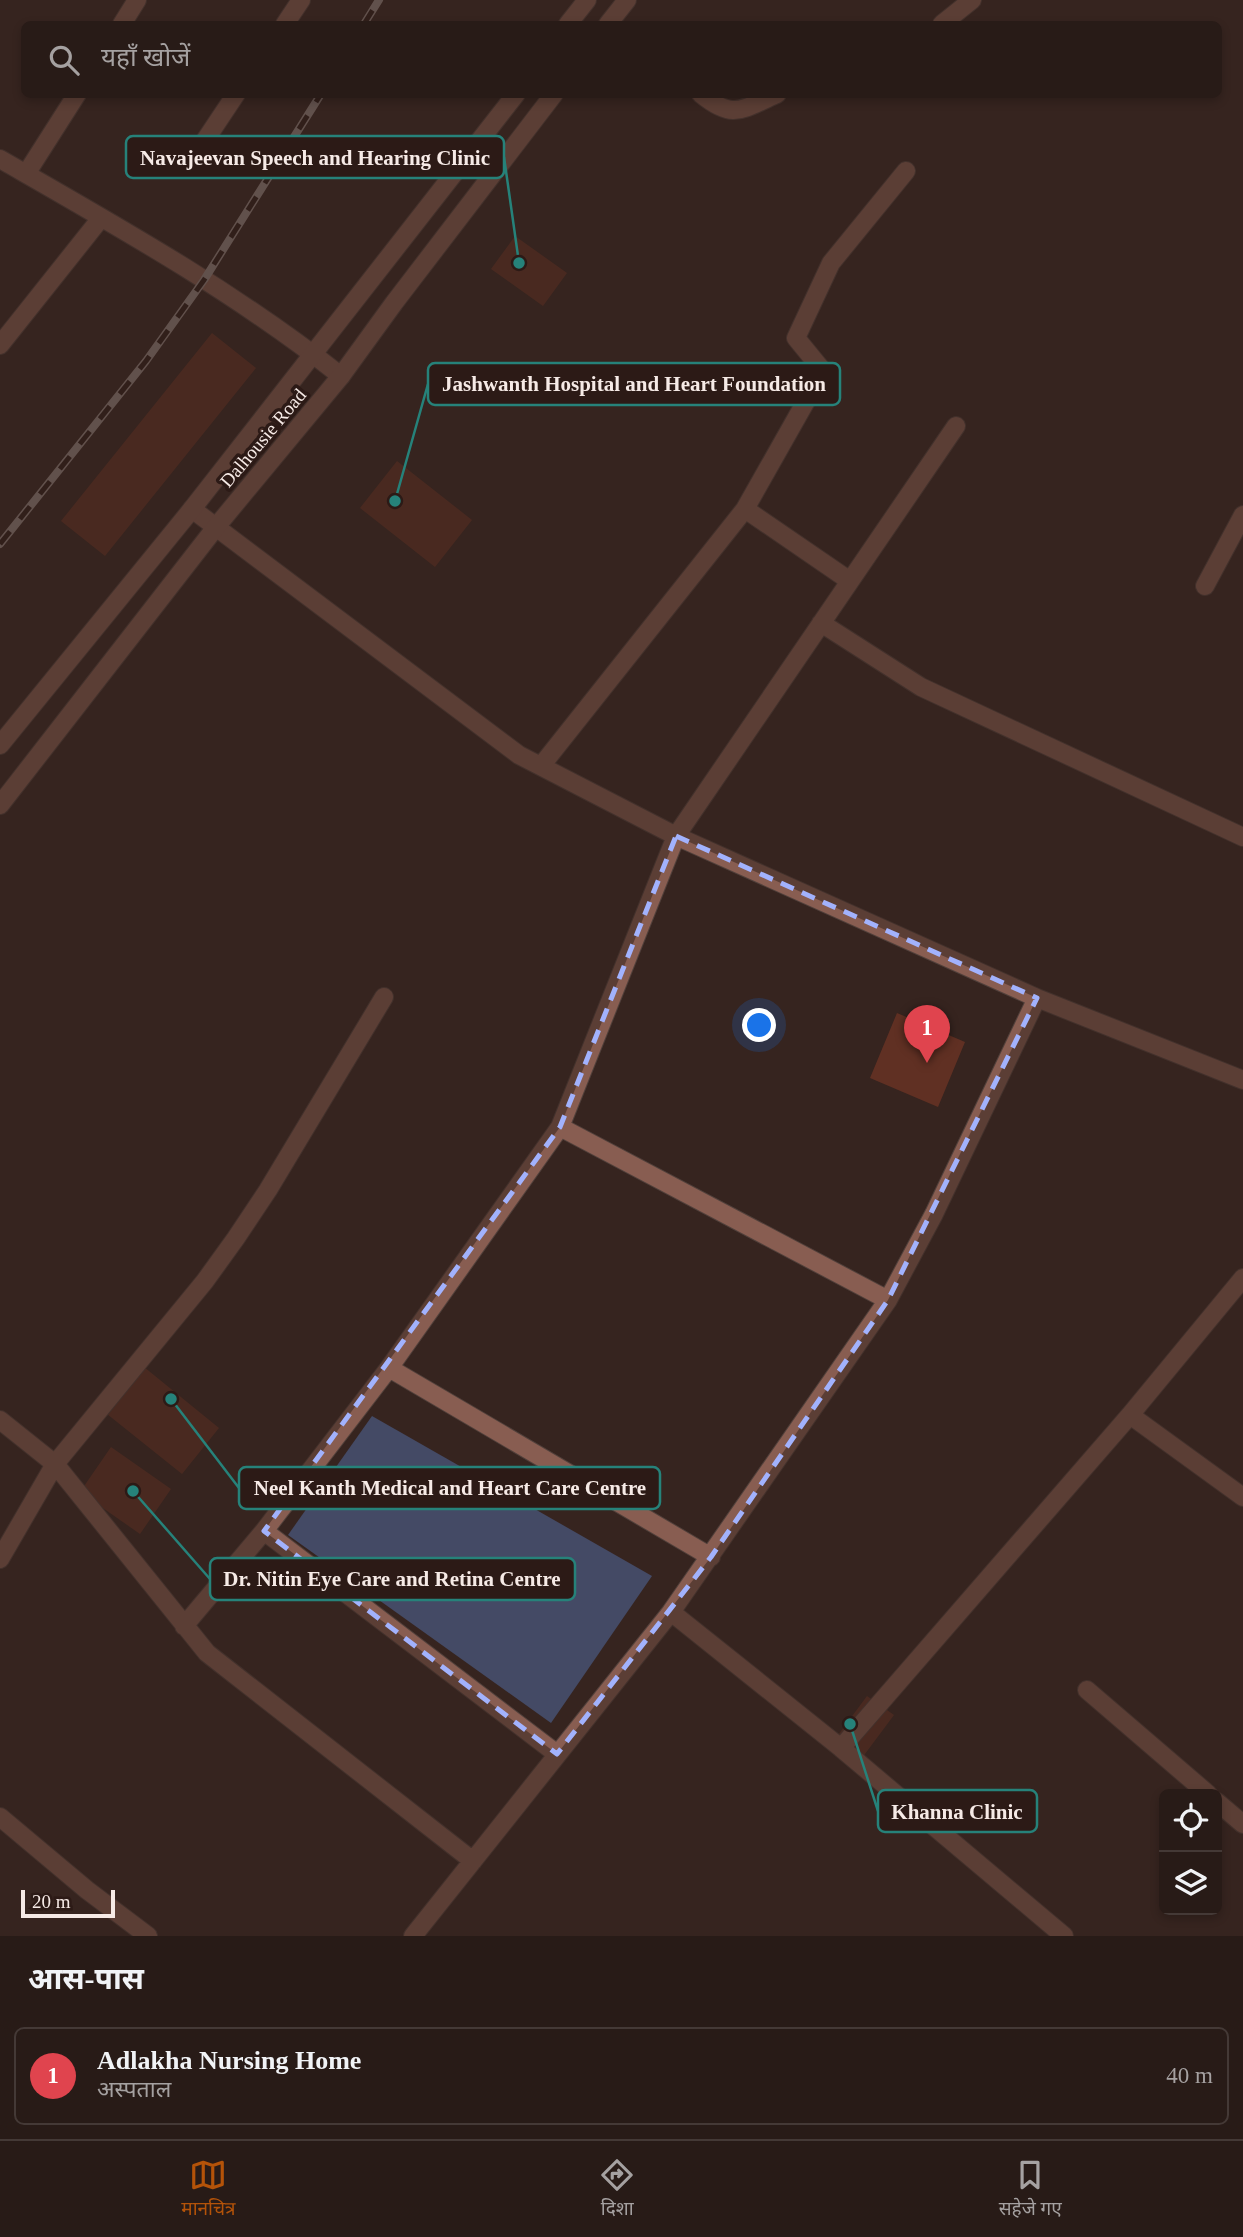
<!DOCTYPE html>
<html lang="hi">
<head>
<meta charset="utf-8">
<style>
	:root { --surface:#281b17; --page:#342824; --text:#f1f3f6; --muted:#a5a1a1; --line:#443936; --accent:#b45309 }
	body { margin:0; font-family:"Times New Roman","Noto Sans Devanagari",serif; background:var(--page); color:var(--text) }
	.controls { position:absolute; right:21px; bottom:21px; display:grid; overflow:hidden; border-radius:10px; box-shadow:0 4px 10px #0003 }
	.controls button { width:63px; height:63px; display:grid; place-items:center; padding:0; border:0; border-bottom:2px solid var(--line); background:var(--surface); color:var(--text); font:35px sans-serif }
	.scale { position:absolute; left:21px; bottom:18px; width:94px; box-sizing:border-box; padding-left:7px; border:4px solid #f6eae6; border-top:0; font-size:19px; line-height:24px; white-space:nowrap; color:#f6eae6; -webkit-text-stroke:5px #2c1a16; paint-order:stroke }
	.you { position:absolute; left:760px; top:1026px; width:24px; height:24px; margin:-18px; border:5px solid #fff; border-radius:50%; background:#1a73e8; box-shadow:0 0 0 10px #1a73e833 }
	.badge { display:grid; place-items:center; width:46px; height:46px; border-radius:50%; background:var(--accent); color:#fff; font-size:23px; font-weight:700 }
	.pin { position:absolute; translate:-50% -58px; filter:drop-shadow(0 2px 4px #0008) }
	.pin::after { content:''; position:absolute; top:37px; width:24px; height:21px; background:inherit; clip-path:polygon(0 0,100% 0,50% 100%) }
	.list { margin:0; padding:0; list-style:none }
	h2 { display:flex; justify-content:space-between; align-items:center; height:91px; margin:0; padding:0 28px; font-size:30px }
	h2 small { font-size:23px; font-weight:400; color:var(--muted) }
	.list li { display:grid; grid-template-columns:46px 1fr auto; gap:21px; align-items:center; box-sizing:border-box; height:98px; margin:0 14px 14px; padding:0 14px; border:2px solid var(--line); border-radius:10px }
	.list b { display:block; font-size:26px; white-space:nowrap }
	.list p { margin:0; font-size:23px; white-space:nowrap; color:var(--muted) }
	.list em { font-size:23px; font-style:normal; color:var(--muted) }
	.icon { flex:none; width:38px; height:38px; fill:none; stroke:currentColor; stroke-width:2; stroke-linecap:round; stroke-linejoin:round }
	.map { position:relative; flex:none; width:1243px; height:1936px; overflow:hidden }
	.search { position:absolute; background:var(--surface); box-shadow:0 4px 10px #0003; left:21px; right:21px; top:21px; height:77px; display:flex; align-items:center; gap:18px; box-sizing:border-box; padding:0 24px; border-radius:10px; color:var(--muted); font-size:26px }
	.sheet { height:203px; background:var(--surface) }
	nav { display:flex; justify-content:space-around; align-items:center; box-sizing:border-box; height:98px; border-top:2px solid var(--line); background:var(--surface); font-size:19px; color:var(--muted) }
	nav a { display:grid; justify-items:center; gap:4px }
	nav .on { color:var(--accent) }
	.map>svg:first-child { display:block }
</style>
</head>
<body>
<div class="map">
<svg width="1243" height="1936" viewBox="0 0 1243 1936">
	<rect width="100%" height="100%" fill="#36241f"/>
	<path fill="#444a65" d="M372 1416 652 1576 551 1723 288 1535Z"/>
	<path fill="#603023" d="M515 236 567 273 543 306 491 269Z
		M212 333 256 368 105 556 61 521Z
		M397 461 472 520 435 567 360 508Z
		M897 1013 965 1042 938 1107 870 1078Z
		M144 1367 219 1428 182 1474 107 1414Z
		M111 1447 171 1489 140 1534 80 1492Z
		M867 1696 894 1715 856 1766 830 1746Z"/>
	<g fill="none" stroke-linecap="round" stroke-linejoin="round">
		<defs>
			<path id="minor" d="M122 24 137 0
				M285 24 301 0
				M942 24 972 0
				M701 94C734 121 742 109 777 94
				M200 148 236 94
				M0 159C117 226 235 292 341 376
				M26 174 77 94
				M0 345 101 218
				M192 509 519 755 676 836 1037 998 1243 1080
				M745 509 850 581
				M1205 586 1243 515
				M821 623 921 687 1243 837
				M541 766 745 509 823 371 796 338 831 263 906 171
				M560 1127 676 836 956 426
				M389 1368 711 1557
				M1130 1415 1243 1497
				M0 1420 55 1464 207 1653 473 1861
				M264 1531 557 1754
				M0 1559 55 1464 205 1281 236 1238 268 1190 384 997
				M671 1612 841 1748 1064 1936
				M184 1626 264 1531 389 1368 560 1127 888 1300
				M1087 1690 1208 1794
				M841 1748 1130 1415 1243 1278
				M1217 1802 1243 1824
				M0 1817 87 1890 148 1936
				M413 1936 671 1612 888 1300 934 1214 1037 998"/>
			<path id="tertiary" d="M568 24 587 0
				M608 24 627 0
				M0 745 192 509 516 94
				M0 805 216 527 341 376 394 303 554 94"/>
		</defs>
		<use href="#minor" stroke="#51403b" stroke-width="20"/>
		<use href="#tertiary" stroke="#51403b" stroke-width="20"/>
		<use href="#minor" stroke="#885d51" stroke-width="18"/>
		<use href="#tertiary" stroke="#885d51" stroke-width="18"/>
		<defs>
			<path id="rail" d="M364 24 379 0
				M0 544 146 361 204 280 321 94"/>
		</defs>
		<use href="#rail" stroke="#968783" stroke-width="8"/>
		<use href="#rail" stroke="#2c1a16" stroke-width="5" stroke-dasharray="16" stroke-linecap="butt"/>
	</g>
	<path d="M0 0H1243V1936H0ZM676 836 1037 998 888 1300 711 1557 557 1754 264 1531 560 1127Z" fill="#36241f" fill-opacity=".55" fill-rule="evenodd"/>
	<path fill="none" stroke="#a2b2fd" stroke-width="5" stroke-dasharray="14 9" stroke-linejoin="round" d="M676 836 1037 998 888 1300 711 1557 557 1754 264 1531 560 1127Z"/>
	<g text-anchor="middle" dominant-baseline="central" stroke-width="7" stroke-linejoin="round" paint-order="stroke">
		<g font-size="19" fill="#f6eae6" stroke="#2c1a16">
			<text transform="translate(263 438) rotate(-50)">Dalhousie Road</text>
		</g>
	</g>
	<path fill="none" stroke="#26827a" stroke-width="2.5" d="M519 263L504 157M395 501L428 384M171 1399L239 1488M133 1491L210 1579M850 1724L878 1811"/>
	<g fill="#26827a" stroke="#2c1a16" stroke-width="2.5">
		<circle cx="519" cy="263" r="7"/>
		<circle cx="395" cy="501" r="7"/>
		<circle cx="171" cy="1399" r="7"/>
		<circle cx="133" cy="1491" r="7"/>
		<circle cx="850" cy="1724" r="7"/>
	</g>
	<g fill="#2c1a16" stroke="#26827a" stroke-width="2.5">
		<rect x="126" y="136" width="378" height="42" rx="7"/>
		<rect x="428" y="363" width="412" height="42" rx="7"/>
		<rect x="239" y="1467" width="421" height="42" rx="7"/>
		<rect x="210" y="1558" width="365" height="42" rx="7"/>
		<rect x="878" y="1790" width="159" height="42" rx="7"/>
	</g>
	<g font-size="21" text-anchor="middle" font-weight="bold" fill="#f6eae6">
		<text x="315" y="165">Navajeevan Speech and Hearing Clinic</text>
		<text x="634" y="391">Jashwanth Hospital and Heart Foundation</text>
		<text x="450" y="1495">Neel Kanth Medical and Heart Care Centre</text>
		<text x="392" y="1586">Dr. Nitin Eye Care and Retina Centre</text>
		<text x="957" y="1819">Khanna Clinic</text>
	</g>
</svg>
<div class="controls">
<button><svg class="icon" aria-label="locate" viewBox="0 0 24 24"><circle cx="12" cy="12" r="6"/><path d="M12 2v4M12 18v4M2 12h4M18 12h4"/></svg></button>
<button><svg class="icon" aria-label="layers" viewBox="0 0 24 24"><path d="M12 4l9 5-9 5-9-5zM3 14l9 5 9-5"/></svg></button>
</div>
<div class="scale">20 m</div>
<div class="you"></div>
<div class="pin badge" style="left:927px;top:1063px;background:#e0444e">1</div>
<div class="search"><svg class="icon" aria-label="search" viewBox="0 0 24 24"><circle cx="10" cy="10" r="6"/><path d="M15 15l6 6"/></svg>यहाँ खोजें</div>
</div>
<section class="sheet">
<h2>आस-पास<small></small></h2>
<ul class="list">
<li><span class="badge" style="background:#e0444e">1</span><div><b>Adlakha Nursing Home</b><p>अस्पताल</p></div><em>40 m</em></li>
</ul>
</section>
<nav>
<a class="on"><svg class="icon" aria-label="map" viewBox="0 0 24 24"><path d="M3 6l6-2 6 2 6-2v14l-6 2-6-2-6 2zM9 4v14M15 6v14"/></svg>मानचित्र</a>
<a><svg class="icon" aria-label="directions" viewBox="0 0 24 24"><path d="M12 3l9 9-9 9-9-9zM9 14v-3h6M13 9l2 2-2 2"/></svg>दिशा</a>
<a><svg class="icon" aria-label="saved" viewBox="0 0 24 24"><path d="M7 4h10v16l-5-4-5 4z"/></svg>सहेजे गए</a>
</nav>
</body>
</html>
